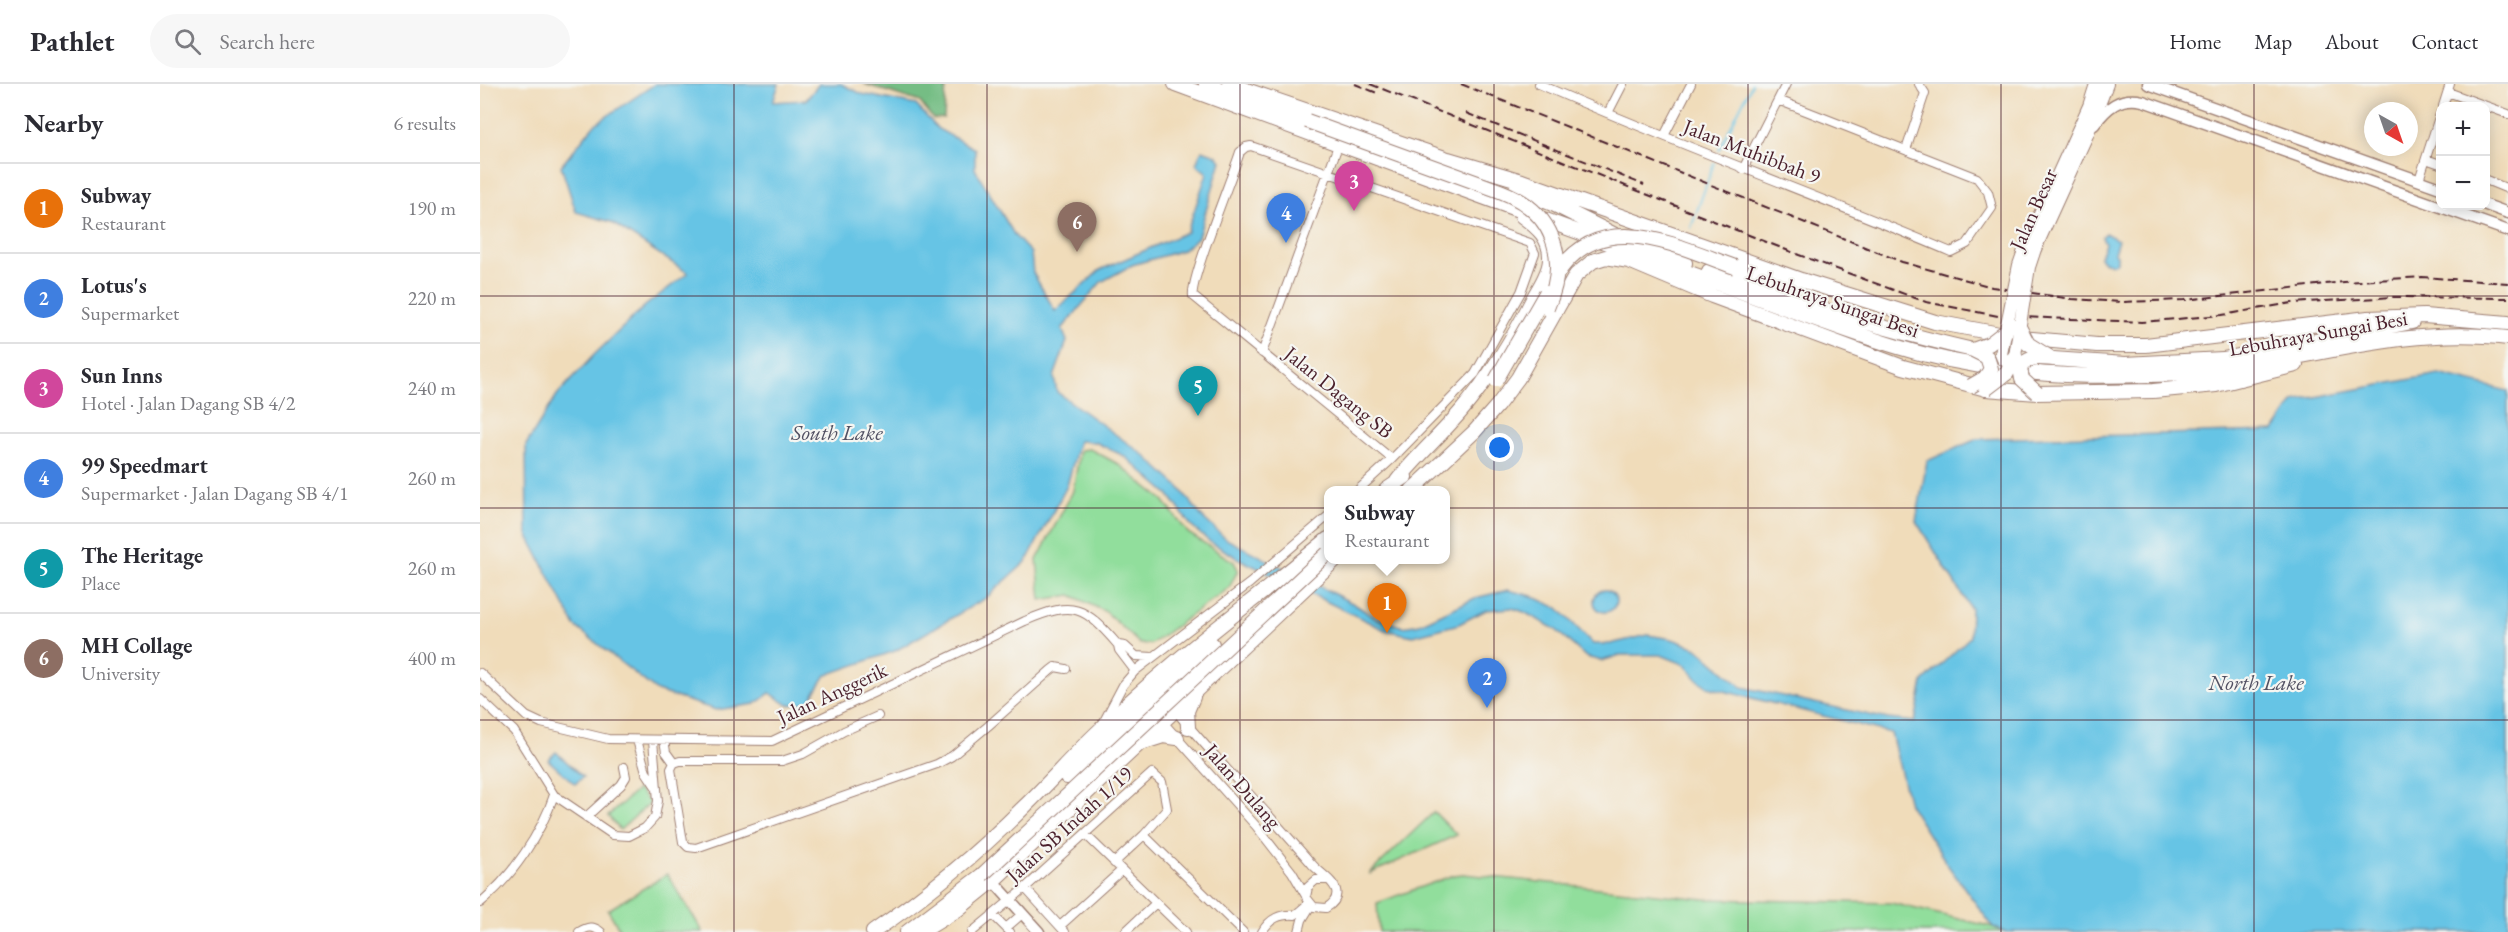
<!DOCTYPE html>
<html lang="en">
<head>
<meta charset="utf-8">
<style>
	:root { --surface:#fff; --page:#f7f7f7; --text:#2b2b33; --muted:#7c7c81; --line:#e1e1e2; --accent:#2563eb }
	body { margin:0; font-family:"EB Garamond",serif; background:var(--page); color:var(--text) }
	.controls { position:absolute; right:18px; top:18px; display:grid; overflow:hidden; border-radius:12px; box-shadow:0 3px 15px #0003 }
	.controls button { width:54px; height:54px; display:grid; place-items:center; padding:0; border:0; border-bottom:2px solid var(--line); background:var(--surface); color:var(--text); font:30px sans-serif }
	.compass { position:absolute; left:1884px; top:18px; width:54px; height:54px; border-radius:50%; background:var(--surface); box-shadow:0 3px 15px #0003; rotate:140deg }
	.you { position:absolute; left:1020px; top:364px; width:21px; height:21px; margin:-15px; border:4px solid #fff; border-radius:50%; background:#1a73e8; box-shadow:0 0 0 9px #1a73e833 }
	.badge { display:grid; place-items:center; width:39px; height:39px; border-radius:50%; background:var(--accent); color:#fff; font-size:20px; font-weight:700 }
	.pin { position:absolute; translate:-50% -50px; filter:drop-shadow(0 2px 3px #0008) }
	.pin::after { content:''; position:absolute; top:32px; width:21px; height:18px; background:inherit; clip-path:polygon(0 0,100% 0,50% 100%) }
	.popup { position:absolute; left:844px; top:402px; width:126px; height:78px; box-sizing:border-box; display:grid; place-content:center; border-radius:12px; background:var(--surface); filter:drop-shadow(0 2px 4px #0005); font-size:20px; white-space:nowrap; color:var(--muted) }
	.popup b { font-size:22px; color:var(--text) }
	.popup::after { content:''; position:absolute; left:50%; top:100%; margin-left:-12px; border:12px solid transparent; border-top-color:var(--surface) }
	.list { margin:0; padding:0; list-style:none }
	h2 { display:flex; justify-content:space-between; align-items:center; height:78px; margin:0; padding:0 24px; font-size:26px }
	h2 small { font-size:20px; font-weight:400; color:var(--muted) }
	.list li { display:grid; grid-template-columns:39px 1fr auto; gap:18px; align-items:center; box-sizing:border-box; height:90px; padding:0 24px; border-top:2px solid var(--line) }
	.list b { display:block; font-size:22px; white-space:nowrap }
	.list p { margin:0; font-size:20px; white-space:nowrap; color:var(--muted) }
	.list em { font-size:20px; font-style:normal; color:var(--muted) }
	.icon { flex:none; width:33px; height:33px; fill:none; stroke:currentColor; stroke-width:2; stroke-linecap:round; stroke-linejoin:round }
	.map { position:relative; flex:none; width:2028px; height:848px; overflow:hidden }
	header { display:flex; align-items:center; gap:36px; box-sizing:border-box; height:84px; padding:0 30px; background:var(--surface); border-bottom:2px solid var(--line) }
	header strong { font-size:28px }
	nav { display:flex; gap:33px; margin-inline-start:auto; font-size:21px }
	.search { width:420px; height:54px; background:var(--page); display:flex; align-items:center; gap:15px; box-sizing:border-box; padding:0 21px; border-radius:33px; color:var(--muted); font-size:22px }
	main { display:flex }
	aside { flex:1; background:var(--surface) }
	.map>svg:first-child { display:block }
</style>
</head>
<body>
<header>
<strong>Pathlet</strong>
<div class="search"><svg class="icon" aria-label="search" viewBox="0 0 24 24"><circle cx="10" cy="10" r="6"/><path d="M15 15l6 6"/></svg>Search here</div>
<nav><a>Home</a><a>Map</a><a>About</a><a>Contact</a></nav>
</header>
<main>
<aside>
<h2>Nearby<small>6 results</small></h2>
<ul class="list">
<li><span class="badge" style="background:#e8710a">1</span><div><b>Subway</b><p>Restaurant</p></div><em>190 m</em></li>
<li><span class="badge" style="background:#3f7fe0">2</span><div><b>Lotus's</b><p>Supermarket</p></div><em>220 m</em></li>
<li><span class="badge" style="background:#d1479c">3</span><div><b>Sun Inns</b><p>Hotel · Jalan Dagang SB 4/2</p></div><em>240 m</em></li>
<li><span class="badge" style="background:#3f7fe0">4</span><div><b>99 Speedmart</b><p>Supermarket · Jalan Dagang SB 4/1</p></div><em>260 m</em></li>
<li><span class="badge" style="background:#0f9aa8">5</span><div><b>The Heritage</b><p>Place</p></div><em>260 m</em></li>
<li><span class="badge" style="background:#8d6e63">6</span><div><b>MH Collage</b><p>University</p></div><em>400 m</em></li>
</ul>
</aside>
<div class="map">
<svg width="2028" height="848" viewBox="0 0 2028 848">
	<rect width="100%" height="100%" fill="#f6f6f2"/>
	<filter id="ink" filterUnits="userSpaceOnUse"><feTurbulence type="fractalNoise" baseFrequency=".0167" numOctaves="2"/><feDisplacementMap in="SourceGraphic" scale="12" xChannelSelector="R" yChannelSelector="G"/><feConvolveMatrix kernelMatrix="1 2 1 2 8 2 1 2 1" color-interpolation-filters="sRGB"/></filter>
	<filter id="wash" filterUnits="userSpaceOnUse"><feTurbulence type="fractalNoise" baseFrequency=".008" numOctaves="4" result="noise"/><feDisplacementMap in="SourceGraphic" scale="24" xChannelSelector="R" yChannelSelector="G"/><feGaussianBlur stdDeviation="1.35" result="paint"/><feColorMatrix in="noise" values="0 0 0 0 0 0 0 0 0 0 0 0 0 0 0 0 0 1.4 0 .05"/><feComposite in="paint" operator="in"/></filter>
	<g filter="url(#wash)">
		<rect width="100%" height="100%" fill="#f0dcba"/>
		<path fill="#91de9c" stroke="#6e7e64" stroke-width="1.5" d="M610 365 638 380 683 416 708 449 754 478 758 486 749 504 671 560H660L626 528 591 511 561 516 557 476 593 407 600 366Z
			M158 705 170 719 140 746 128 732Z
			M954 728 977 751 889 790Z
			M187 790 223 848H141L128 826Z
			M983 790 1224 815 1411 819 1513 843 1524 848H899L897 819 974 791Z"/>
		<path fill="#74bd84" stroke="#5f6e58" stroke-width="1.5" d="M384 0H466L464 34 453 35 440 18Z"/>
		<path fill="#66c4e5" stroke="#587288" stroke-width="1.5" d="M175 0H299L293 18 326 16 339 0H361L382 10 436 21 458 45 495 65V85L535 152 551 169 553 189 575 227 620 186 707 148 727 89 716 80 722 66 736 71 741 77 718 153 703 166 652 181 621 198 582 245 587 257 574 293 577 308 664 371 699 403 722 433 746 455 874 520 894 533 923 543 940 540 995 514 1028 506 1052 512 1078 524 1113 560H1130L1168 551 1192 555 1217 564 1262 603 1408 635 1435 638 1443 598 1490 553 1491 525 1436 437 1447 377 1497 355 1794 347 1814 317 1959 290 2028 307V848H1524L1513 843 1469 783 1429 720 1411 649 1228 603 1217 595 1206 581 1181 571H1140L1122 577 1106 573 1075 545 1044 528 1032 524 1006 526 979 540 933 552 905 546 763 477 730 458 712 443 689 411 644 372 615 358 599 357 587 402 546 478 506 514 415 567 346 591 328 619 308 621 290 609 275 620 236 626 177 607 95 542 47 450 46 361 77 311 114 271 165 222 208 189 131 138 96 128 81 82 114 41Z
			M1625 149 1638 156 1634 169 1637 171V178L1633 180 1623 177 1620 173 1625 159 1622 153Z
			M1114 517a11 11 0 1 1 22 0a11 11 0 1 1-22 0Z
			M76 668 103 693 95 700 68 676Z"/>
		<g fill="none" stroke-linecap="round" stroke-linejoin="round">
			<path stroke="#66c4e5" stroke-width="2" d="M1239 66 1272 0
				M1211 144 1234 79"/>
		</g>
	</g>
	<g filter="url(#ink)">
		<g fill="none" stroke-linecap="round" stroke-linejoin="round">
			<defs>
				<path id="street" d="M1059 0C1195 60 1335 110 1471 168L1487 160 1512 124 1508 108 1497 94 1298 16
					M1968 8 2028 30
					M1963 22 1970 0
					M1128 29 1143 0
					M1184 52 1211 0
					M1426 66 1445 9 1439 0
					M1946 75 1960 80
					M1263 85 1306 0
					M1939 96 1960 30
					M2006 96 2028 105
					M782 269 859 59
					M878 406 912 375 995 290 1041 208 1055 169 1050 159 771 62 766 63 760 68C753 91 709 198 713 212L912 375
					M638 561 645 562 656 572 673 573
					M0 589 46 632 61 639 128 655 292 657 545 537C594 516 604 522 638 561L639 566 655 587
					M0 615 34 647 74 711
					M693 624C738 677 786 727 831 779 837 787 853 796 856 806 858 814 853 820 846 824L834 823 826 813 828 803 836 796H847
					M398 632 364 647 323 670 302 677H200L194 679 191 685 203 758 208 763 216 764 457 680 472 672 508 642 571 586 575 583 586 585
					M681 636 776 742 812 788 826 812
					M624 637 643 601 655 587 770 499 848 432
					M157 656 166 688 176 703
					M184 656 186 668 194 679
					M106 733 141 701 146 693 144 683
					M605 750 706 848
					M664 751 763 848
					M545 804 585 848
					M0 819C32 793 61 750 74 711L133 751 149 752 165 744 175 733 178 717 173 656
					M513 831 530 848
					M580 842 642 786
					M526 844 542 830
					M99 848C107 843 113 841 121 848
					M492 848 545 804 672 689 682 698 687 725 664 751 634 779
					M645 848 676 819
					M782 848C790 834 800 830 815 831L829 819
					M819 848 822 836 830 823"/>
				<path id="secondary" d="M1668 0 1960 104
					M1614 41C1627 23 1640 12 1663 17L2028 147
					M2006 121 2028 129
					M513 797 559 848"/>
				<path id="primary" d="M1546 161 1609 22 1616 0
					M1555 165 1607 51 1627 0"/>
				<path id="highway" d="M695 0 1327 232C1365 246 1404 260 1443 270 1516 289 1594 294 1668 291 1688 290 1708 291 1727 289 1828 275 1926 241 2028 254
					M726 0 827 37
					M749 0 968 75 1042 97 1321 196 1455 238 1541 254 1617 261H1666L1888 234 1944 232 2028 239
					M1036 105 1075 121 1135 151 1205 179
					M1255 183 1295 196
					M1229 187C1316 218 1403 246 1493 266
					M1573 275 1645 280 1743 275 1932 238
					M917 397C937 372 961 351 982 326 1011 292 1034 253 1054 213 1060 202 1070 188 1070 175 1071 154 1057 143 1042 132
					M906 406 925 393
					M932 406 995 347 1017 322 1038 294 1096 191 1113 177 1126 173 1149 177 1232 212 1423 283 1506 305 1557 309 1673 307 1736 301 1816 281
					M708 643 707 627 713 613
					M664 658 683 652 697 654
					M587 693 732 560
					M393 848C447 811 498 769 544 723 570 698 594 670 621 645 691 576 773 518 848 455
					M427 848 502 791
					M441 848 477 826 513 797 855 476"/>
			</defs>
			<use href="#street" stroke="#9d7e72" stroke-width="10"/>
			<use href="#secondary" stroke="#9d7e72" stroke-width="13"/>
			<use href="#primary" stroke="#9d7e72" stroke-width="14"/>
			<use href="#highway" stroke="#9d7e72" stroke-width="16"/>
			<use href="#street" stroke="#fff" stroke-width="8"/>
			<use href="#secondary" stroke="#fff" stroke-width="10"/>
			<use href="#primary" stroke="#fff" stroke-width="12"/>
			<use href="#highway" stroke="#fff" stroke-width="14"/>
			<path stroke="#4a1f2b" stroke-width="2" stroke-dasharray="9 4.5" stroke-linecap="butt" d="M875 0 897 9
				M890 0 1319 171 1446 218 1518 232 1662 238 1742 231 1812 219 1914 213 2028 214
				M981 0 1422 178 1512 203 1592 215 1641 218 1705 216 1864 198 1942 193 2028 199
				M986 29 1164 101"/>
			<defs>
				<path id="primary-bridge" d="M1546 161 1539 181 1521 270 1523 275 1528 278 1535 272 1549 183 1555 165"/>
				<path id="highway-bridge" d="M827 37 1020 107C1073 127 1090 173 1067 224
					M1077 190C1121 122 1196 162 1255 183
					M1538 241 1548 260 1569 273
					M1493 266 1509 260 1526 247
					M1016 296 1066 209
					M1491 302 1505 294 1511 285 1507 273 1493 266
					M1506 305 1527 289 1535 272
					M1557 309 1542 295 1540 284C1548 271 1560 274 1573 275
					M502 791 848 469"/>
			</defs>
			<use href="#primary-bridge" stroke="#9d7e72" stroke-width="14" stroke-linecap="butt"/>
			<use href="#highway-bridge" stroke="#9d7e72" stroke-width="16" stroke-linecap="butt"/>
			<use href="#primary-bridge" stroke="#fff" stroke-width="12"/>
			<use href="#highway-bridge" stroke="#fff" stroke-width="14"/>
		</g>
	</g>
	<path fill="none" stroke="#4a1f2b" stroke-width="1.5" stroke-opacity="0.55" d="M254 0V848M507 0V848M760 0V848M1014 0V848M1268 0V848M1521 0V848M1774 0V848M0 212H2028M0 424H2028M0 636H2028"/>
	<g text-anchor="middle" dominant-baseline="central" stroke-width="4.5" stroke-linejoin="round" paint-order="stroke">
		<g font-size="21" fill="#4a1f2b" stroke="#f6f6f2">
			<text transform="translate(1272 67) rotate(21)">Jalan Muhibbah 9</text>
			<text transform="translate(1553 125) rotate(-66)">Jalan Besar</text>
			<text transform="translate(1353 217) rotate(19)">Lebuhraya Sungai Besi</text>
			<text transform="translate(1838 249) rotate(-10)">Lebuhraya Sungai Besi</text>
			<text transform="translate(859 308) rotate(39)">Jalan Dagang SB</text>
			<text transform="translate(352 609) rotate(-25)">Jalan Anggerik</text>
			<text transform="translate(763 702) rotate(49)">Jalan Dulang</text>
			<text transform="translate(589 740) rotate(-42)">Jalan SB Indah 1/19</text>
		</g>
		<g font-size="22" font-style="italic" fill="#525163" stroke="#f6f6f2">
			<text x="357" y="348">South Lake</text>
			<text x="1776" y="598">North Lake</text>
		</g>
	</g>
</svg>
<div class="controls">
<button>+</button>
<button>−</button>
</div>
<svg class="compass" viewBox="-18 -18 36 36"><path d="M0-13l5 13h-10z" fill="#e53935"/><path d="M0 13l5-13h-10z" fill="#7c7c81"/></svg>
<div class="you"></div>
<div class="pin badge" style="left:907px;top:549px;background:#e8710a">1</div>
<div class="popup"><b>Subway</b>Restaurant</div>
<div class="pin badge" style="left:1007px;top:624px;background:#3f7fe0">2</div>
<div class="pin badge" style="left:874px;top:127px;background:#d1479c">3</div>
<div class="pin badge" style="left:806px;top:159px;background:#3f7fe0">4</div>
<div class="pin badge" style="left:718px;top:332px;background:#0f9aa8">5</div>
<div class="pin badge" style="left:597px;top:168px;background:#8d6e63">6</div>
</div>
</main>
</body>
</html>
